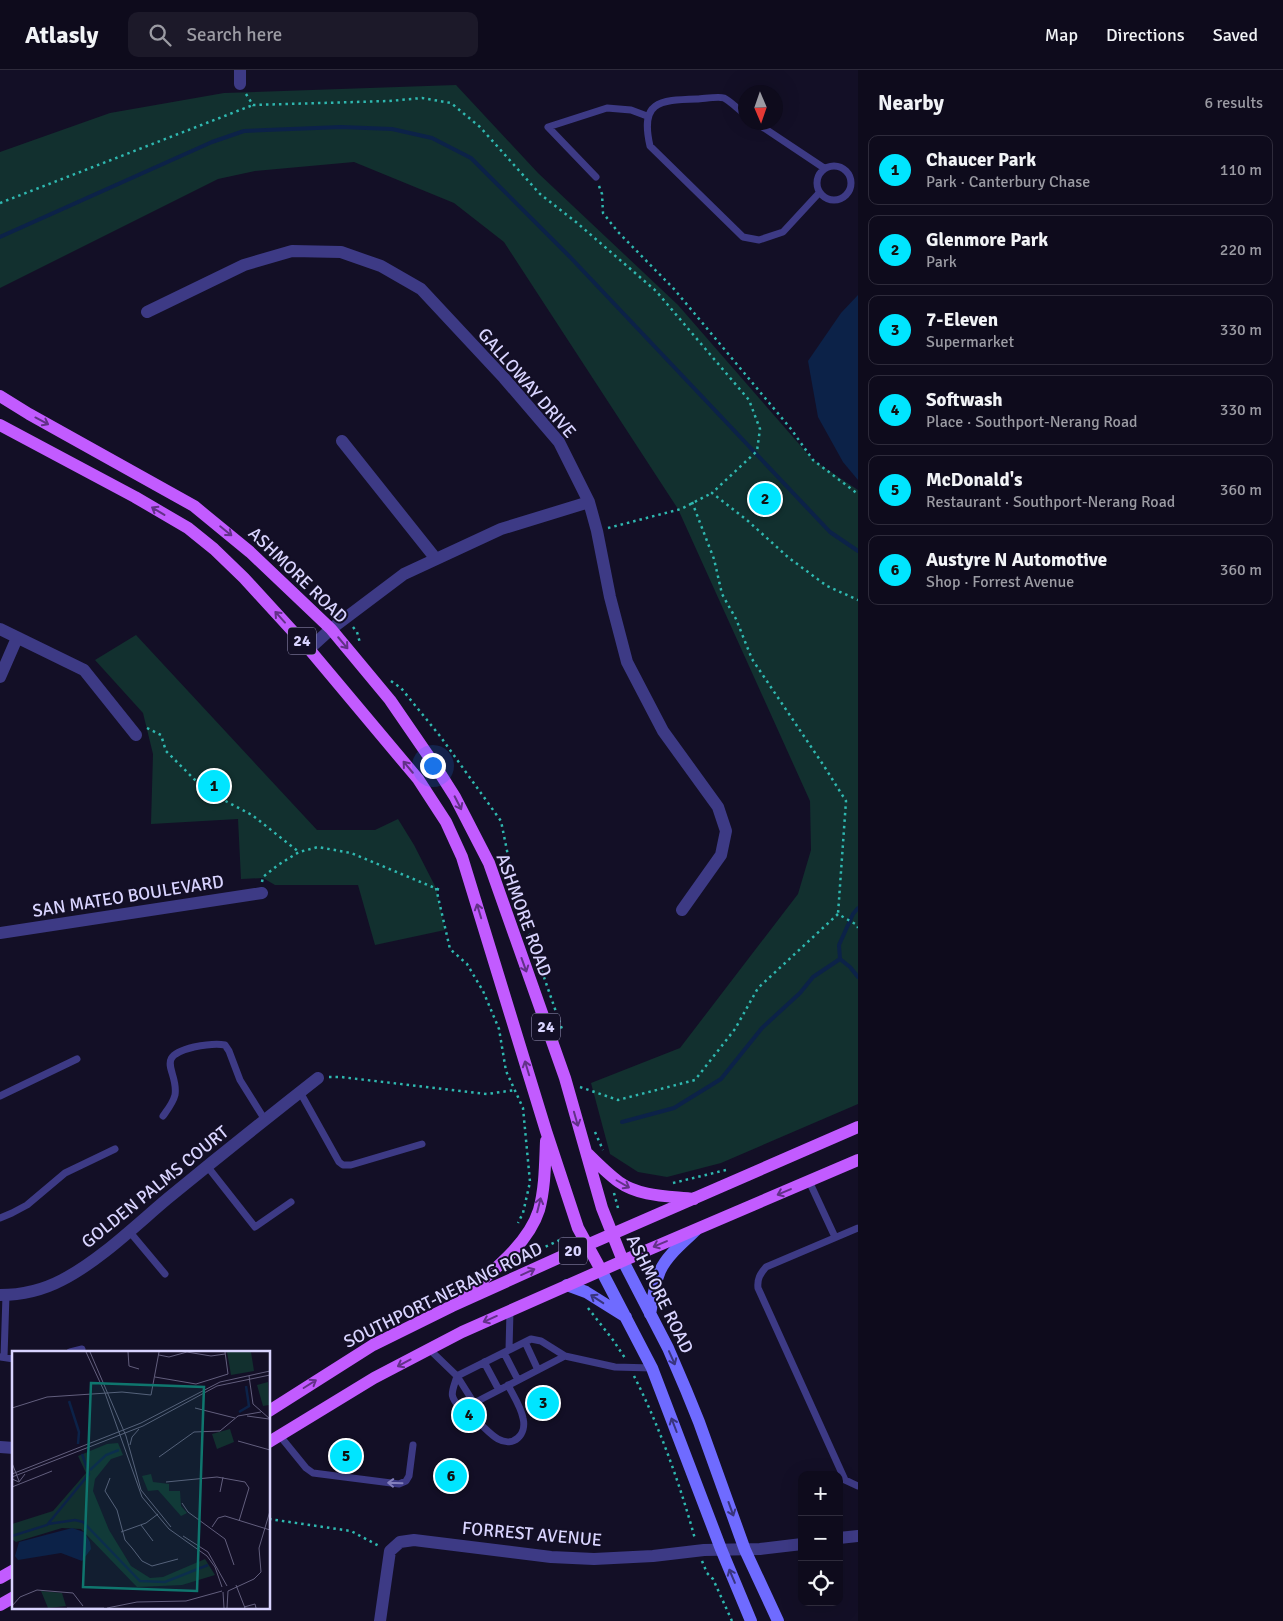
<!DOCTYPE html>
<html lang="en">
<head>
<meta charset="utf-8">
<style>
	:root { --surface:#0e0b1c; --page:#1c1929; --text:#f1f3f6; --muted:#9b9ba3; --line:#2e2b3b; --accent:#00e5ff }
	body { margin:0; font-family:Signika,sans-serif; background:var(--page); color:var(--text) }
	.controls { position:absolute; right:15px; bottom:15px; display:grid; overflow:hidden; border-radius:10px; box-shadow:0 5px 20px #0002 }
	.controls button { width:45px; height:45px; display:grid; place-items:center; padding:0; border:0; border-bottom:1px solid var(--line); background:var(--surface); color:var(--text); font:25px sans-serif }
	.compass { position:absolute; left:738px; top:15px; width:45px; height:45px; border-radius:50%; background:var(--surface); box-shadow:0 5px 20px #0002; rotate:178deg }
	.you { position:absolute; left:432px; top:695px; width:18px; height:18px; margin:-12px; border:4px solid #fff; border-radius:50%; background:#1a73e8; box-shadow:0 0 0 8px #1a73e833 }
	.badge { display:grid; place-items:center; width:32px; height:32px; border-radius:50%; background:var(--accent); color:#111; font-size:16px; font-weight:700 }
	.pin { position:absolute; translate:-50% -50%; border:2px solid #fff; box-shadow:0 1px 5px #0006 }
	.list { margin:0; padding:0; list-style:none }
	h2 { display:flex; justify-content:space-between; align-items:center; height:65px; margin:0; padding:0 20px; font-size:21px }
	h2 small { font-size:16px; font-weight:400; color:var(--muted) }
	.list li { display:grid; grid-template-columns:32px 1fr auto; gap:15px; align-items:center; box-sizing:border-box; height:70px; margin:0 10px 10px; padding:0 10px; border:1px solid var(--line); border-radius:10px }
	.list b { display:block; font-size:19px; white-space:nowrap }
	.list p { margin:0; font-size:16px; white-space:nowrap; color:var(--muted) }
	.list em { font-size:16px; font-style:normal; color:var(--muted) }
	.icon { flex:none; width:28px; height:28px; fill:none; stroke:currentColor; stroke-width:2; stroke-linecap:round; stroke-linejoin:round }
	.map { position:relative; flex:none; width:858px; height:1551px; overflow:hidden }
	header { display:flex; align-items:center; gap:30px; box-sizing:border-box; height:70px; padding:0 25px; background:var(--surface); border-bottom:1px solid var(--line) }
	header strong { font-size:24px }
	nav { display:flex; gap:28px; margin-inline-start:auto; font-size:18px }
	.search { width:350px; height:45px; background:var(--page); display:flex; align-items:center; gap:12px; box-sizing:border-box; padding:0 18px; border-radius:10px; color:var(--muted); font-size:19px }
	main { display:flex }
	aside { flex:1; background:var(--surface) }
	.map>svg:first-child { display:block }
</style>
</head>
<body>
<header>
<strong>Atlasly</strong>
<div class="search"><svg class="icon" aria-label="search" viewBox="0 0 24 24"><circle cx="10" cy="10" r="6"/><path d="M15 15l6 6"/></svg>Search here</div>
<nav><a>Map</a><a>Directions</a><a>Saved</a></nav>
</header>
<main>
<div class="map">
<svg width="858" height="1551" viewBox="0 0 858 1551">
	<rect width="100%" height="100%" fill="#130f26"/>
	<path fill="#12302f" d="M456 15 538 103 678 235 813 390 858 420V1034L721 1093 667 1107 638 1102 610 1084 591 1013 680 978 798 824 811 780 810 731 678 439 504 172 454 133 354 92 255 101 218 109 0 218V82L110 43 224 23Z
		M136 565 317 760H375L398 749 414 775 436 818 445 860 375 875 358 815H275L263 808 241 809 238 749 151 754 153 684 143 643 95 590Z"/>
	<path fill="#0c2248" d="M858 225V410L843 392 818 347 808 291 841 243Z"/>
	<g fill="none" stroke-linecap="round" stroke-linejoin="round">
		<path stroke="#0c2248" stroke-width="4" d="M0 167 212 72 244 61 341 57 392 59 432 68 471 88 570 187 830 462 858 481
			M858 838 853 844 839 875 840 889 850 897 858 907
			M622 1052 674 1038 721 1009 762 958 800 923 813 907 840 889"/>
		<path stroke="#2fb8b0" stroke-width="2.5" stroke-dasharray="2.5 4" stroke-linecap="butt" d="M246 24 253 35 389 31 422 28 451 33 480 57 540 124 576 152 656 221 749 330 760 359 757 381 712 423 748 451 789 488 827 516 858 530
			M599 116 602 124 603 143 618 162 674 219 791 359 813 390 858 424
			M0 133 253 35
			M692 432 714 489 722 524 736 549 752 589 824 696 846 731 838 844
			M608 458 681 439 712 423
			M353 557 357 562 360 573
			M391 611 401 618 440 666 501 751 517 830
			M147 658 161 665 166 681 194 709 216 726 252 745 299 782
			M262 812 263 807 278 795 299 782 318 777 351 783 442 821
			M436 818 450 879 467 894 483 921 499 959 506 1001 523 1038 530 1112 523 1143 518 1153
			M529 864 563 962
			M329 1007H341L487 1024 515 1020
			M580 1017 618 1030 695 1010 735 959 758 918 838 844 857 855 858 858
			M595 1062 603 1080
			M673 1113 726 1100
			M614 1123 618 1138 616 1141
			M528 1185 564 1168
			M588 1238 613 1270 625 1288
			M634 1306C659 1355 681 1417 695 1469
			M269 1449 351 1461 379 1476
			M702 1491 707 1503 713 1509 732 1551"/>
		<path stroke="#3d3a85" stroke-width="7" d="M746 45C740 41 729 30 724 28 718 26 703 29 697 29 658 30 640 32 650 76L743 167 759 170 783 162 819 123
			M755 52 824 98
			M817 113a17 17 0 1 1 34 0a17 17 0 1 1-34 0Z
			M596 107 548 57 607 38 631 40 647 46
			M300 1022 339 1092 343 1095H351L422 1074
			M0 1026 77 989
			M163 1046C168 1039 173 1033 175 1025 179 1001 152 987 194 977 204 975 215 973 225 975L229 981 240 1010 265 1050
			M207 1096 255 1157 291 1132
			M809 1111 835 1167
			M0 1148 12 1143 27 1135 65 1103 115 1079
			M858 1158 766 1197C760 1204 757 1209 758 1218L845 1410 858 1416
			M129 1161 165 1204
			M525 1272 538 1300
			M429 1279 457 1306 474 1333 565 1286 615 1297 652 1298
			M509 1280 510 1240
			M70 1282 82 1279
			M504 1283 518 1310
			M0 1287 14 1289
			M4 1287 6 1225
			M484 1292 499 1320
			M461 1339C448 1325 452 1323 457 1306L531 1269 541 1271 565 1286
			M477 1351C484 1357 491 1365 498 1369 514 1378 527 1364 523 1348 521 1337 513 1325 508 1315
			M280 1366 306 1398 313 1403 399 1414 406 1411 409 1406 413 1375"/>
		<path stroke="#3d3a85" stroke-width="12" d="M240 0V14
			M147 242 244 195 292 181 341 182 381 196 421 219 504 308 559 372 589 432 597 461 610 527 627 592 663 661 718 737 726 761 721 785 682 840
			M342 371 436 489
			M0 559 84 600 136 665
			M309 579 331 559 404 504 501 459 589 432
			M0 607 17 568
			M0 863 262 823
			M0 1225C22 1225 43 1220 62 1210 99 1191 135 1156 167 1129 217 1088 267 1048 318 1008
			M0 1377 14 1378
			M839 1468 858 1466
			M380 1551 390 1481 400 1472 414 1470 551 1487 594 1489 653 1486 704 1480 760 1479 802 1474"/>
		<path stroke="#6f6bff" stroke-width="12" d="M623 1191 668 1278 686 1320 699 1352 745 1480 778 1551
			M601 1200 652 1298 721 1479 751 1551
			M567 1215 586 1222 626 1247
			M650 1244C653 1230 654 1215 660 1201 667 1185 684 1172 696 1160"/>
		<path stroke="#c25bff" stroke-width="12" d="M0 326 29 344 194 436 250 482 331 559 390 630 436 697 455 727 489 793 565 1008 602 1138 623 1191
			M0 355 135 427 188 458 214 479 244 508 309 579 418 709 446 752 462 787 546 1061 578 1158 601 1200
			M588 1084C598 1094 608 1104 619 1112 640 1127 670 1126 694 1129
			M464 1226C490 1203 528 1175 539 1140 545 1118 545 1094 546 1071
			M269 1341 373 1275 452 1236 587 1175 858 1057
			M269 1372 374 1308 462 1262 643 1182 858 1090
			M0 1508 14 1500
			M0 1535 14 1527"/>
	</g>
	<defs><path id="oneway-shaft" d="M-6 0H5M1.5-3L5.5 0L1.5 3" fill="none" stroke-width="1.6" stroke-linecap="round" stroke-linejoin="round" transform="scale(1.25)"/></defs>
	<g stroke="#623188">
		<use href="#oneway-shaft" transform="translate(42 351) rotate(28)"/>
		<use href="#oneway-shaft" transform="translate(158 441) rotate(-149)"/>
		<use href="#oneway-shaft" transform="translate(226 461) rotate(39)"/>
		<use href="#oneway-shaft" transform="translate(280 547) rotate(-132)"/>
		<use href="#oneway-shaft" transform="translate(343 573) rotate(50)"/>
		<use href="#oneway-shaft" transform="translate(408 697) rotate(-130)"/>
		<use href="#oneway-shaft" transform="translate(458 733) rotate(63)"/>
		<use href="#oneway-shaft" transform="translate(479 841) rotate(-107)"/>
		<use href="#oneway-shaft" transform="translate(524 895) rotate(70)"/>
		<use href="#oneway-shaft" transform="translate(527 998) rotate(-107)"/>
		<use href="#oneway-shaft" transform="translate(576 1049) rotate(74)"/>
		<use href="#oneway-shaft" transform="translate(623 1114) rotate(30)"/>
		<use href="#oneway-shaft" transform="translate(784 1122) rotate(157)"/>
		<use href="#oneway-shaft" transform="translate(539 1135) rotate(-76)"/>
		<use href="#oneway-shaft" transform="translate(660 1174) rotate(157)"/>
		<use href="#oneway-shaft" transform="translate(528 1202) rotate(-24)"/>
		<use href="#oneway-shaft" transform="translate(490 1249) rotate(156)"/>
		<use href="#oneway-shaft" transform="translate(404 1293) rotate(152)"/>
		<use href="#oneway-shaft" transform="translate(310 1314) rotate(-32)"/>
	</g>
	<g stroke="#38347d">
		<use href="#oneway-shaft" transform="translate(597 1229) rotate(-147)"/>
		<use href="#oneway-shaft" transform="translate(672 1288) rotate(66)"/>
		<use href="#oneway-shaft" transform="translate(674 1355) rotate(-111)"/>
		<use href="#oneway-shaft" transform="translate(731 1439) rotate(70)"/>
		<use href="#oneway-shaft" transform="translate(732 1506) rotate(-113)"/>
	</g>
	<use stroke="#837fbc" href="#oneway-shaft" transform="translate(395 1413) rotate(-178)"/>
	<g text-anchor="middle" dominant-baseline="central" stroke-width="4" stroke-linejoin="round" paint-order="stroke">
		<g fill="#130f26" stroke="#9e99be" stroke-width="1">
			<rect x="288" y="557.5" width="28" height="27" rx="4"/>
			<rect x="532" y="943.5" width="28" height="27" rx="4"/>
			<rect x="559" y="1167.5" width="28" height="27" rx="4"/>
		</g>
		<g font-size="16" font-weight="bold" fill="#d9d4ff">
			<text x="302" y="571">24</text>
			<text x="546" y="957">24</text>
			<text x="573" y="1181">20</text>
		</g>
		<g font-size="18" fill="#d9d4ff" stroke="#130f26">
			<text transform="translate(527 313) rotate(49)">GALLOWAY DRIVE</text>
			<text transform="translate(298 505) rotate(44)">ASHMORE ROAD</text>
			<text transform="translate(128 826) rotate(-9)">SAN MATEO BOULEVARD</text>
			<text transform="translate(524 845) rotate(70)">ASHMORE ROAD</text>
			<text transform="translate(155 1117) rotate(-39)">GOLDEN PALMS COURT</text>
			<text transform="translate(660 1224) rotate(64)">ASHMORE ROAD</text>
			<text transform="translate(443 1225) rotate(-26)">SOUTHPORT-NERANG ROAD</text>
			<text transform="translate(532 1464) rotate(5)">FORREST AVENUE</text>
		</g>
	</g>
	<g transform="translate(12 1281)">
		<rect width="258" height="258" fill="#130f26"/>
		<path d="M215 1H239L242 20 219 24ZM256 31 257 54 251 55 245 34ZM218 78 222 91 205 98 200 83ZM106 92 111 104 99 108 83 128 81 140 97 179 119 215 138 227 151 226 193 208 203 224 170 234 125 236 69 178 50 177 4 191 1 189 0 173 41 160 74 122 66 105 95 93ZM139 123 141 131 157 133V140H168L169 155 175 162 169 165 146 139 136 140 130 125ZM29 240 50 242 54 255 36 257Z" fill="#12302f"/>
		<path d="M60 177 72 181 78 191 79 198 70 210 49 202 6 209 3 205 7 191Z" fill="#0c2248"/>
		<path fill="none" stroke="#0c2248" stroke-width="2.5" d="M57 50 67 81 66 93M227 61 237 55 234 35M78 119 94 104 107 99M36 173 63 169 71 171 128 230 153 231 196 214M0 185 35 174 77 123 70 103"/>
		<path fill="none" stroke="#625e7d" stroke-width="1" d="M74 1 93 42 130 146 157 178 195 205 203 216 210 236M78 1 114 85 129 139 159 176M116 1 117 15 127 18M147 4 157 6 175 1 199 5 213 3M237 25 241 53 258 68M143 26 184 33 216 23 213 1M0 57 35 46 110 41 139 44 147 1M183 57 223 67M235 65 257 68M226 90 258 99M118 94 120 86 127 78M147 106 182 81 208 80 226 65 249 61M0 112 7 130M0 123 129 72 208 31 258 20M0 126 131 75 205 35 258 24M98 127 93 140 105 159 113 189 120 197 130 210 140 215 166 208M0 128 7 131 13 123M154 131 205 126 233 131 237 137 227 170M0 136 40 120M208 141 211 126M170 152 176 161 213 188 222 214M129 174 141 190M200 176 206 167 213 165 258 179M109 181 134 172 146 163M171 185 196 201 215 235M224 234 233 257M216 240 242 228 249 221 247 197 258 160M211 241 212 257M0 255 8 246 25 239 61 242 71 255M232 256 243 253 244 257M55 257H92M95 257 125 251 174 250 210 240M215 257 216 240"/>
		<path fill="#0f766e" fill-opacity="0.15" stroke="#0f766e" stroke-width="2.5" d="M79 32 192 36 185 240 71 236Z"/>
		<rect width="258" height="258" fill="none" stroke="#d9d4ff" stroke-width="2.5"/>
	</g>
</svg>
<div class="controls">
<button>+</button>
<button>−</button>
<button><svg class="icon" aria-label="locate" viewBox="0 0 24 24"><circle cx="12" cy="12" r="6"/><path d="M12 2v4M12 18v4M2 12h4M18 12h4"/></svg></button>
</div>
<svg class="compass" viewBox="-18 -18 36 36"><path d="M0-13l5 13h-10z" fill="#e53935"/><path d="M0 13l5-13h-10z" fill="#9b9ba3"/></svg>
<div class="you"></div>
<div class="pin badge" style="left:214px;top:716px">1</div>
<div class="pin badge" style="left:765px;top:429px">2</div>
<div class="pin badge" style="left:543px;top:1333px">3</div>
<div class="pin badge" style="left:469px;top:1345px">4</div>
<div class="pin badge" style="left:346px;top:1386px">5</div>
<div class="pin badge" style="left:451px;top:1406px">6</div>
</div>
<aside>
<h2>Nearby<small>6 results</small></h2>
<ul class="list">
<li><span class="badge">1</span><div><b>Chaucer Park</b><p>Park · Canterbury Chase</p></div><em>110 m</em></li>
<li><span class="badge">2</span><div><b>Glenmore Park</b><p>Park</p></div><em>220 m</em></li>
<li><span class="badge">3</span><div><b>7-Eleven</b><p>Supermarket</p></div><em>330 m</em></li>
<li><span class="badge">4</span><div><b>Softwash</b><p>Place · Southport-Nerang Road</p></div><em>330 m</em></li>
<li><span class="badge">5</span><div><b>McDonald's</b><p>Restaurant · Southport-Nerang Road</p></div><em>360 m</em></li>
<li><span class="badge">6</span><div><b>Austyre N Automotive</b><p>Shop · Forrest Avenue</p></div><em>360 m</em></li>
</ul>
</aside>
</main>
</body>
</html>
